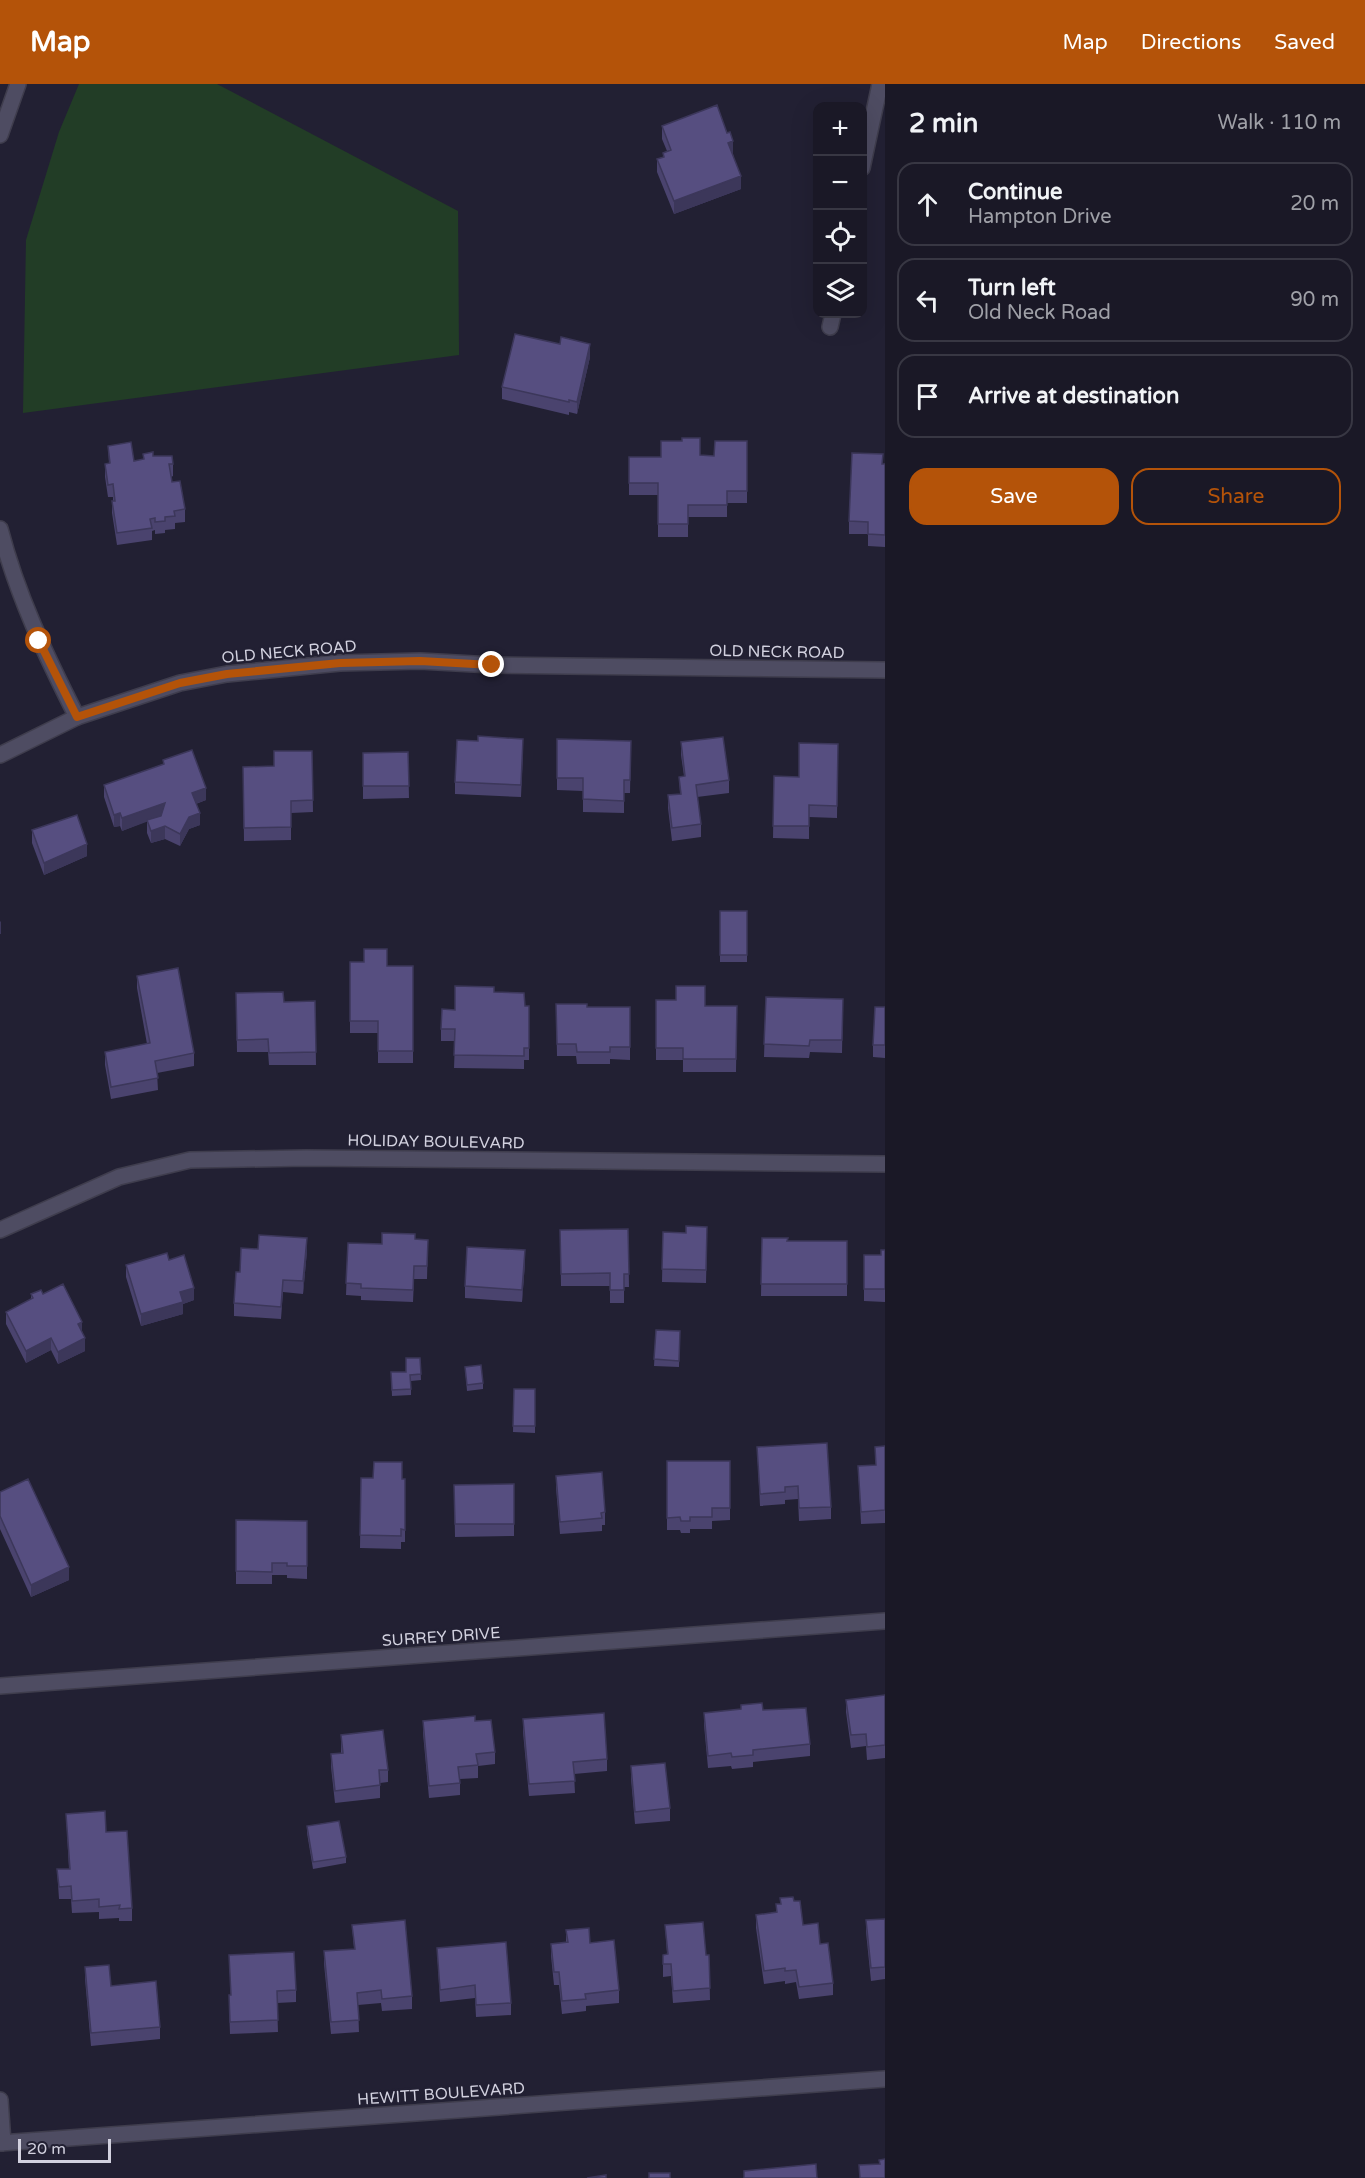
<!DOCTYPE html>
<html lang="en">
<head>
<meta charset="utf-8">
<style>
  :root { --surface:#1a1826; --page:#272532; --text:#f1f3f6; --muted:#9fa0a7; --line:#383743; --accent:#b45309 }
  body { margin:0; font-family:"Varela Round",sans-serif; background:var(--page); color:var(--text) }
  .controls { position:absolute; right:18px; top:18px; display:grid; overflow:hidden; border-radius:12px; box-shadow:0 6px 24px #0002 }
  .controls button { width:54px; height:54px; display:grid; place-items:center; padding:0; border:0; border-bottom:2px solid var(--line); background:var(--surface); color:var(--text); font:30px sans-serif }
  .scale { position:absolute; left:18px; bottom:15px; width:93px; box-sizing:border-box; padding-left:6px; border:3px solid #d2d1df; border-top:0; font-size:16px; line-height:21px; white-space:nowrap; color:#d2d1df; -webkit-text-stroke:4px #222033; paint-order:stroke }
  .stop { position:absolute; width:18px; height:18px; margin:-14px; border:4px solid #b45309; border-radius:50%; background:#fff }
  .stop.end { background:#b45309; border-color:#fff; box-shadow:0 2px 6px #0008 }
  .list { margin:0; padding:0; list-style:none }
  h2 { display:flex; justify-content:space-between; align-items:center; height:78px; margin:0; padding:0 24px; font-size:26px }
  h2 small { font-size:20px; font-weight:400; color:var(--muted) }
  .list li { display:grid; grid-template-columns:39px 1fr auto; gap:18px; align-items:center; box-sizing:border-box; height:84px; margin:0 12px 12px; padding:0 12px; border:2px solid var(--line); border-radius:18px }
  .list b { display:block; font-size:22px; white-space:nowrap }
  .list p { margin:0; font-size:20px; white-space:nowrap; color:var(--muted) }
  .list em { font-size:20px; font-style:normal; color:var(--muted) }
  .actions { display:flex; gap:12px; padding:18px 24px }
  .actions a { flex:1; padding:14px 0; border:2px solid var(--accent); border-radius:18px; text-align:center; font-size:21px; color:var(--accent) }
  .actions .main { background:var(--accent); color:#fff }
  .icon { flex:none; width:33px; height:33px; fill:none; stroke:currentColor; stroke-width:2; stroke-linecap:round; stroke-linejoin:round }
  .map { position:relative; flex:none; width:885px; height:2094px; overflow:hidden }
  header { display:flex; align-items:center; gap:36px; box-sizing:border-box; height:84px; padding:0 30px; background:var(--accent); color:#fff }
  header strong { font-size:28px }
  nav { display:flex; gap:33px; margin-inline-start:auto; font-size:21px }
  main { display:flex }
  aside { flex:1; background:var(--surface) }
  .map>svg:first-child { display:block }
  .green { fill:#223d26 }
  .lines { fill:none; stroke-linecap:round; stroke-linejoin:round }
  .minor-casing { stroke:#3f3d4d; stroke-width:18 }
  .tertiary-casing { stroke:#3f3d4d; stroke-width:18 }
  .minor { stroke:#4e4c62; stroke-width:15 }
  .tertiary { stroke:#4e4c62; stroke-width:15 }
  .wall { fill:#4a436e }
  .shaded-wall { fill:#3c375a }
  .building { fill:#564e80; stroke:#3c375a; stroke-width:1.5 }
  .route { stroke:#b45309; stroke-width:8 }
  .labels { text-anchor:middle; stroke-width:4.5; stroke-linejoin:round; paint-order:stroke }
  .street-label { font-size:16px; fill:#d2d1df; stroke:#222033 }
</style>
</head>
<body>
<header>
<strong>Map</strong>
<nav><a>Map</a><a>Directions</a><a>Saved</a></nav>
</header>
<main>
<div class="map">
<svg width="885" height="2094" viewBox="0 0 885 2094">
  <rect width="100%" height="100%" fill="#222033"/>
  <path class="green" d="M79,0h138l241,127 1,144 -436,58 3,-173 33,-108z"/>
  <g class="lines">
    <g class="minor-casing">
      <path id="minor" d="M0,51l18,-51
        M862,84l18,-84
        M830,243l3,-13
        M0,445c17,66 46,127 77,188
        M0,1146l119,-53 71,-17 116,-2 579,6
        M0,1602l885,-65
        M0,2016l3,43
        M0,2059l885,-64"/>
    </g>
    <g class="tertiary-casing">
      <path id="tertiary" d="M0,671l77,-38 103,-34 47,-9 113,-11 80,-2 72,4 393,5"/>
    </g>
    <use href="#minor" class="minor"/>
    <use href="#tertiary" class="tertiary"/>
  </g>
  <path class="wall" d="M662,42l71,28 8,35 -67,25 -17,-42v-13l6,-2v-4l4,-2 -5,-12z
    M590,273l-13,57 -8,-2v3l-67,-16v-12z
    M747,357v62h-20v14h-39v20h-30v-42h-29v-38h32l39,-2 14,1z
    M108,362l26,15 9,-1v-6l10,2 20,8v12l-2,1 1,5 13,27v13l-10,1v6l-10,1v3l-10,1v-4l-3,1v9l-35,5 -5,-32v-12h1v-4h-5l-3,-20v-13h4z
    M883,380h2v83l-17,-1v-12h-19v-13z
    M557,655l74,2 -1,52h-6v20l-41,-1v-21l-26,-1z
    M681,658l48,38v13l-32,4 4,27v13l-29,4 -4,-33v-13l12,-1 -1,-17 5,-1 -3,-21z
    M838,660l-1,74 -28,-1v22l-36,-1 1,-62 25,1z
    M312,667l1,61 -22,1v27l-47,1 -1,-74 31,-1z
    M523,667l-2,46 -66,-3v-12z
    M408,668l1,46 -46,1v-46z
    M163,676l43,40 -10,4 4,21 -11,4 -9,17 -15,-7 -14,4 -4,-10v-12l-25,10 -2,-5 -6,1 -10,-30v-12l59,-21z
    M32,746l55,26 -43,19 -12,-32z
    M720,827h27v51h-27z
    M350,878l37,4h26v97h-35v-30h-28z
    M137,892l57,77v13l-37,7 1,17 -47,9 -6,-34v-13l42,-8 -10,-56z
    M494,908l31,14h4v54h-5v9l-70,-1 1,-27h-14v-12l14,-19z
    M236,909l48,9 31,-1 1,64h-47l-1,-13h-31z
    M766,913l77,2 -1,54 -32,-1 -1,6 -45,-1z
    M656,916l49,6h32l-1,66h-53v-12h-27z
    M556,920l31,3h43v53l-20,-1v5h-33l-1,-8h-19z
    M885,923v51l-12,-1v-12z
    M628,1145l1,58h-5v16h-14v-17h-49l-1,-56z
    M663,1148l44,7 -1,44 -44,-1z
    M762,1154l26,3h59v55h-86z
    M415,1155l13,1 -1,39h-13l-1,23 -52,-2v-4l-15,-1 2,-52 34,1z
    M885,1166v52l-21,-1v-46h17z
    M307,1167l-4,43 -20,-2 -2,27 -47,-3v-13l6,-31z
    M169,1176l25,40 -11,4v10l-42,12 -15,-49v-12z
    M525,1179l-3,39 -57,-4v-12z
    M31,1210h12l39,37 3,20 -27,13 -7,-14 -25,13 -20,-39v-12l25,-13z
    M656,1246l24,1 -1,36 -25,-1z
    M420,1274l1,22 -10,1v14l-19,1 -1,-24h15z
    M465,1283l18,16v6l-16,2z
    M514,1305h21v44l-22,-1z
    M885,1362v77l-24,1 -3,-58 18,-1 -1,-18z
    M757,1363l74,60v12l-32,2 -1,-22 -13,1v4l-25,2z
    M667,1377h63v59l-18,1v8h-22v4h-9l-1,-3h-13z
    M556,1392l49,36v13h-3v6l-42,3 -4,-46z
    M361,1394l44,1v63h-4v7l-41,-1z
    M514,1400v52l-59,1 -1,-52z
    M0,1408l69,88 -38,17 -31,-68z
    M236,1436l71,1v58l-20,-1v-3h-15v9h-36z
    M885,1611v63l-18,2 -1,-14 -15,2 -5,-36v-12z
    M763,1626l47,34v12l-57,6v5l-21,2 -1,-3 -23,2 -4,-43v-12z
    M523,1635l84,40v12l-33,3 1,19 -46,3 -6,-64z
    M423,1637h52l20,31v12l-17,2v12l-18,1v16l-31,3 -6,-65z
    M341,1651l47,35v12l-8,1v15l-45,5 -4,-36v-13l10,-1z
    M631,1682l39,42v13l-35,3 -4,-45z
    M66,1730l40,18 26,76v13h-13v-3l-20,1v-7l-27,1 -1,-14h-12l-2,-30h12z
    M307,1742l39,31v6l-33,6 -6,-36z
    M780,1814l14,3 9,24 17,19 13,39v12l-34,4 -3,-17 -11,2v-3l-21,3 -8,-56v-13l20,-2v-9h4z
    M885,1835v60l-14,2 -5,-49v-12z
    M352,1841l60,71v13l-30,2 -1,-8 -23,2 1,27 -28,2 -7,-70v-13l30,-2z
    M665,1841l41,30h3l1,45 -37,3 -2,-27 -8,1v-22l4,-1z
    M566,1846l24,13 29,47v13l-33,3v5l-24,3 -3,-29h-5l-3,-29v-12l15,-1z
    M437,1864l74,55v12l-35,2 -1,-19 -35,4z
    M229,1871l67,35v12l-19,1 1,29 -48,2 -1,-27v-12h2z
    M85,1883l26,19 49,41v12l-69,7 -6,-67z"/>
  <path class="shaded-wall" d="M733,57v13l-5,1v-12z
    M741,92v13l-67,25v-13z
    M590,260v13l-13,57v-12z
    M206,704v12l-14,5v-12z
    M165,719v12l-43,16v-13z
    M120,729v13l-6,1v-12z
    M200,729v12l-11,4 -9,17v-12l9,-17z
    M165,742v13l-14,4v-12z
    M87,760v12l-43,19v-12z
    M1,837v13h-1v-12z
    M307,1154v13l-4,43v-13z
    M525,1166v13l-3,39v-12z
    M194,1204v12l-11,4v10l-42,12v-12l39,-22z
    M82,1238v12l-4,-10z
    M51,1254v12l-25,13v-12z
    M85,1254v13l-27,13v-12z
    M69,1483v13l-38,17v-12z"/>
  <path class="building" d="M717,21l10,28 3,-1 3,9 -5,2 13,33 -67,25 -17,-42 7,-2 -1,-4 8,-3 -9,-24z
    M515,250l45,10 1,-7 29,7 -13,58 -8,-2v2l-67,-15z
    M682,354h18v17l14,1 1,-15h32v50h-20v14h-39v19h-30v-41h-29v-26h32v-16h21z
    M131,358l3,19 10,-2 -1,-5 10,-2v4h19l1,8h-4l3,18 8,-1 5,28 -11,2 1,5 -10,1v4l-10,1v-4l-5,1 2,9 -35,5 -5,-32h3l-2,-17 -5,1 -3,-21 5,-1 -2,-17z
    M852,369l31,1 -1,10h3v71l-17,-1v-12l-19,-1z
    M478,652l45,3 -2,46 -66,-3 2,-42 21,1z
    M723,653l6,43 -33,5 5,39 -29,4 -4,-33 13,-1 -2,-17 6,-1 -4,-34z
    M557,655l74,2 -1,39h-6v21l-41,-2v-21h-26z
    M799,659l39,1 -1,62 -28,-1v21h-36l1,-50 25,1z
    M192,666l14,38 -14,5 8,20 -11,4 -9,17 -15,-8 -14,5 -4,-11 14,-4 4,-13 -43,15 -2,-5 -6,2 -10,-30 60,-21 -1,-4z
    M274,667h38l1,49 -22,1v26l-47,1 -1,-61 31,-1z
    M408,668l1,34h-46v-33z
    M77,731l10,29 -43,19 -12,-33z
    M720,827h27v44h-27z
    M364,865h23v17h26v85h-35v-30h-28v-59h14z
    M178,884l16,85 -39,8 3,17 -47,9 -6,-35 45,-9 -13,-67z
    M455,902l39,1v5l30,1 1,13h4v42h-5v8l-70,-1 1,-26h-14l1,-20 13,1z
    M676,902h29v20h32l-1,53h-53v-11h-27v-48h20z
    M283,908l1,10 31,-1 1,51 -47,1 -1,-14 -31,1 -1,-47z
    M766,913l77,2 -1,41h-32l-1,6 -45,-2z
    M556,920h31v3h43v40h-20v5h-33l-1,-8h-19z
    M875,923h10v38h-12z
    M686,1142l21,1 -1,43 -44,-1 1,-37 23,1z
    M628,1145l1,45h-5v16h-14v-17l-49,1 -1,-44z
    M382,1149l33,1v5l13,1 -1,26h-13l-1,24 -52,-2v-4l-15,-1 2,-40 34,1z
    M259,1151l48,3 -4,43 -20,-1 -2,27 -47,-4 2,-31h4l1,-24 17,1z
    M762,1154h26l-1,3h60v43h-86z
    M467,1163l58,3 -3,40 -57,-4z
    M881,1166h4v39h-21v-34h17z
    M167,1169l2,7 15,-5 10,33 -14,4 3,10 -42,12 -15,-49z
    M63,1200l19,38 -4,2 7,14 -27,14 -7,-14 -25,13 -20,-39 27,-14 -2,-4 10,-4 2,4z
    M656,1246l24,1 -1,30 -25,-2z
    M406,1274h14l1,16 -11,1 1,14 -19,1 -1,-18h15z
    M481,1281l2,18 -16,2 -2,-18z
    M514,1305h21v37h-22z
    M827,1359l4,64 -32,1 -1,-22 -13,1v5l-25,2 -3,-47z
    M885,1362v64l-24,2 -3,-46 18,-1 -1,-18z
    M667,1377h63v47h-18v9h-22v4h-9l-1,-4 -13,1z
    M374,1378h28v17h3v51l-4,-1v7l-41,-1 1,-57h12z
    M602,1388l3,40 -4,1 1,5 -42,4 -4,-46z
    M28,1395l41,88 -38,18 -31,-69v-24z
    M514,1400v40h-59l-1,-39z
    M236,1436l71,1v45h-20v-3h-15v9l-36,-1z
    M885,1611v50l-18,2 -1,-13 -15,1 -5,-35z
    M762,1619l1,7 43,-2 4,36 -57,6v5l-21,2 -1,-4 -23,3 -4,-43 37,-4v-4z
    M604,1629l3,46 -34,3 2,19 -46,3 -6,-65z
    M475,1632v5l16,-1 4,32 -19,2 2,11 -20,2 2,16 -31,3 -6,-65z
    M383,1646l5,40h-9l1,15 -45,6 -4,-37 12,-1 -2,-18z
    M665,1679l5,45 -35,4 -4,-46z
    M105,1727l1,21 21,-1 5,77 -13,1 1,-4 -21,2v-8l-27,2 -1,-15 -12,1 -2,-18h13l-4,-55z
    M339,1737l7,36 -33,5 -6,-36z
    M793,1813l1,4h6l3,24 15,-2 2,21 8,-1 5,40 -34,4 -3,-17 -11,1v-3l-21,3 -8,-56 21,-3 -1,-8h5l-1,-6z
    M885,1835v48l-14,1 -5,-48z
    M405,1836l7,76 -30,3 -1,-9 -24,3 2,27 -28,2 -7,-71 31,-2 -3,-24z
    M703,1838l3,33h3l1,33 -37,3 -2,-27h-8v-9l5,-1 -3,-29z
    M589,1844l1,15 24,-3 5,50 -34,4 1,5 -24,2 -3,-29h-5l-3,-28 17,-2 -2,-12z
    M506,1858l5,61 -35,2 -1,-20 -35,5 -3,-42z
    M294,1868l2,38 -19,1 1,29 -48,2 -1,-27h2l-2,-40z
    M109,1881l2,21 45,-5 4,46 -69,6 -6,-66z
    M885,2075v19h-25l-1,-13 21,-1 -1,-4z
    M816,2080l1,14h-73v-7z
    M649,2089h21v5h-21z
    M606,2091v3h-19z"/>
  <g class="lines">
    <path class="route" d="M39,557l38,76 103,-34 47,-9 113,-11 80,-2 72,4"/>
  </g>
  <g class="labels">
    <g class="street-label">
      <text transform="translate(289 567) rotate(-5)" y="6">OLD NECK ROAD</text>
      <text transform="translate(777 567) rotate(1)" y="6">OLD NECK ROAD</text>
      <text transform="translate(436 1057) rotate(1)" y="6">HOLIDAY BOULEVARD</text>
      <text transform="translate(441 1552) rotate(-4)" y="6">SURREY DRIVE</text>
      <text transform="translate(441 2009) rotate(-4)" y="6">HEWITT BOULEVARD</text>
    </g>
  </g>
</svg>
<div class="controls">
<button>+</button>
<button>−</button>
<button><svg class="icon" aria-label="locate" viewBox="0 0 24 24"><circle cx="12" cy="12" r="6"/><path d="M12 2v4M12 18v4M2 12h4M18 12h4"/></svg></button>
<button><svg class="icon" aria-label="layers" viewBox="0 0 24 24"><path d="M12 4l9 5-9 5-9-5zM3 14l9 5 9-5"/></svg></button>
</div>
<div class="scale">20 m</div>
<div class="stop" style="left:39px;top:557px"></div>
<div class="stop end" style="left:492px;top:581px"></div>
</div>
<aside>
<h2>2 min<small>Walk · 110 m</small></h2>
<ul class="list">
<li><svg class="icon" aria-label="ahead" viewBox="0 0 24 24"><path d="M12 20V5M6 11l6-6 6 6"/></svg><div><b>Continue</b><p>Hampton Drive</p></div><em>20 m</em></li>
<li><svg class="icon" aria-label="left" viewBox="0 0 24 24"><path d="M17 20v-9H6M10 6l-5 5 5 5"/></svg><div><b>Turn left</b><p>Old Neck Road</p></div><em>90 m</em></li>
<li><svg class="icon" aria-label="arrive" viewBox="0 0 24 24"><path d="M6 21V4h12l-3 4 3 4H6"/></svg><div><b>Arrive at destination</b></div></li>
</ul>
<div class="actions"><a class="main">Save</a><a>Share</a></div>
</aside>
</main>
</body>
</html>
